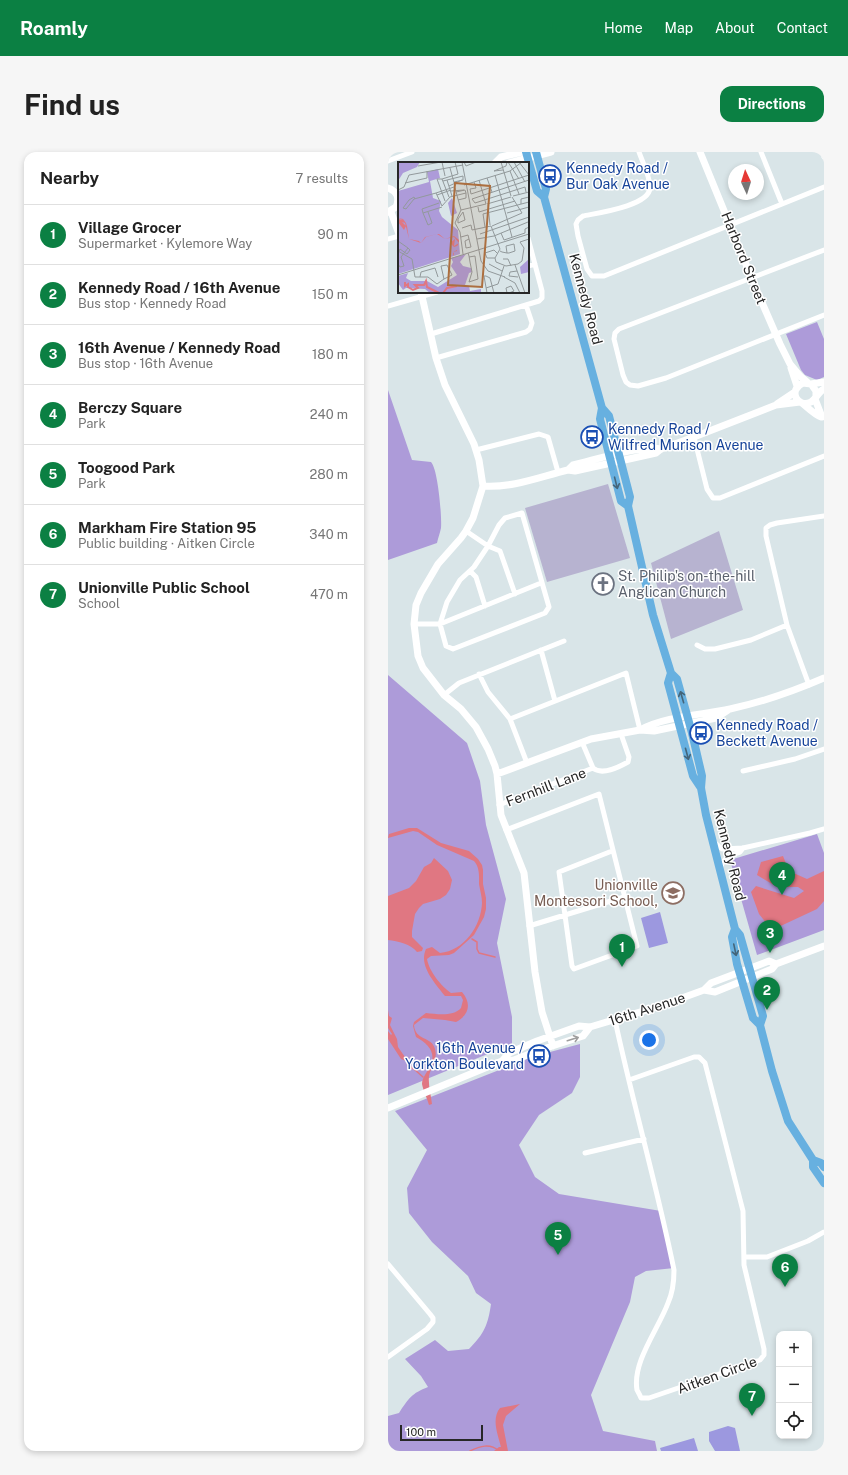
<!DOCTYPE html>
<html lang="en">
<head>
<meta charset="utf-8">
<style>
  :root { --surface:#fff; --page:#f6f6f6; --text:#222; --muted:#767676; --line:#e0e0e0; --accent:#0b8043 }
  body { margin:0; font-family:"Public Sans",sans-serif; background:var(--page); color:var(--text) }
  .controls { position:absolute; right:12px; bottom:12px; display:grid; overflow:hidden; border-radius:8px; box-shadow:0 2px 6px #0003 }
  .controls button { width:36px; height:36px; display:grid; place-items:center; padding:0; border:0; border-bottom:1px solid var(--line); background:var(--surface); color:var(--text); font:20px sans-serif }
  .compass { position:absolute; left:340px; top:12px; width:36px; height:36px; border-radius:50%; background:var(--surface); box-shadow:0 2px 6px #0003; rotate:356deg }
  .scale { position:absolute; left:12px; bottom:10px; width:83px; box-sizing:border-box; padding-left:4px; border:2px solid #272727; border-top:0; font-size:11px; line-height:14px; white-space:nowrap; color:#272727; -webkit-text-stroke:3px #fff; paint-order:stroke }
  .you { position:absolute; left:261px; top:888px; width:14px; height:14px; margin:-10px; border:3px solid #fff; border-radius:50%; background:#1a73e8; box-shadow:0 0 0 6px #1a73e833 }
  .badge { display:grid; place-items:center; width:26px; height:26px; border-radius:50%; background:var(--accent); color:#fff; font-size:13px; font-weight:700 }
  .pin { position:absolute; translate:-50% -33px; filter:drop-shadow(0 1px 2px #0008) }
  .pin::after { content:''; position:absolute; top:21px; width:14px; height:12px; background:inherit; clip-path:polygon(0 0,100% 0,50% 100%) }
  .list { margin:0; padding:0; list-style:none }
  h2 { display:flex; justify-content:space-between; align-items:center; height:52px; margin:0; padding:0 16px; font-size:17px }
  h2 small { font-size:13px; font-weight:400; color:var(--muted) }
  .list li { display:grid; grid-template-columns:26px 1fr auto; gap:12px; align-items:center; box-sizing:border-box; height:60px; padding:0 16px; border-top:1px solid var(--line) }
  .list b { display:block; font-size:15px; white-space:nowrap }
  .list p { margin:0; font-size:13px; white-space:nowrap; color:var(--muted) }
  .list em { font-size:13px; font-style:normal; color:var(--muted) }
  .icon { flex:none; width:22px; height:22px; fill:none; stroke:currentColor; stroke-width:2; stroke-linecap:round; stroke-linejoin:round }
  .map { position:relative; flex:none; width:436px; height:1299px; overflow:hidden; border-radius:12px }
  header { display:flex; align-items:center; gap:24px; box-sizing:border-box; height:56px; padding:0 20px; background:var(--accent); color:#fff }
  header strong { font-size:19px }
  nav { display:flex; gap:22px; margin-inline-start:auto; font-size:14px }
  .intro { display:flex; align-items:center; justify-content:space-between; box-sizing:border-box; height:96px; padding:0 24px }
  h1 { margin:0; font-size:28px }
  .button { padding:10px 18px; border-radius:12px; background:var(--accent); color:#fff; font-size:14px; font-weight:700 }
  main { display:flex; gap:24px; padding:0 24px }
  aside { flex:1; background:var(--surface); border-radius:12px; box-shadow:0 2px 6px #0003 }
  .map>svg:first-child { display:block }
  .green { fill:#ad9bd9 }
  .cemetery { fill:#b7b3d0 }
  .pitch { fill:#9c98df }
  .water { fill:#e07782 }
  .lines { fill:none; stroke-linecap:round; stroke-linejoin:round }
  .stream { stroke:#e07782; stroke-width:1.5 }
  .street { stroke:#fff; stroke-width:5 }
  .secondary { stroke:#fff; stroke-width:7 }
  .primary { stroke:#67b0e0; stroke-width:8 }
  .oneway { stroke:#44657a }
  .oneway2 { stroke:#9e9e9e }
  .labels { text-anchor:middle; stroke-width:3; stroke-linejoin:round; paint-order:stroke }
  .transit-label { font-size:14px; fill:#164399; stroke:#fff; text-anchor:start }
  .street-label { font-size:14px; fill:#272727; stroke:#fff }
  .worship-label { font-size:14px; fill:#5b616d; stroke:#fff; text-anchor:start }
  .education-label { font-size:14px; fill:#785e54; stroke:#fff; text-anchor:end }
  .inset-river { fill:none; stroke:#e07782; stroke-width:2 }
  .inset-road { fill:none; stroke:#92999b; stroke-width:1 }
  .view { fill:#ac6f40; fill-opacity:0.15; stroke:#ac6f40; stroke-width:2 }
  .inset-edge { fill:none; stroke:#272727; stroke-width:2 }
</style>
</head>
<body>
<header>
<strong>Roamly</strong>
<nav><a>Home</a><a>Map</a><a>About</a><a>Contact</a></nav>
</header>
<div class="intro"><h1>Find us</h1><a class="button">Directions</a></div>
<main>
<aside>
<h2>Nearby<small>7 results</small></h2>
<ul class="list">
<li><span class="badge">1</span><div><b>Village Grocer</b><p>Supermarket · Kylemore Way</p></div><em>90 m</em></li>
<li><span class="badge">2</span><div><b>Kennedy Road / 16th Avenue</b><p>Bus stop · Kennedy Road</p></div><em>150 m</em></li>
<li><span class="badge">3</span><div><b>16th Avenue / Kennedy Road</b><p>Bus stop · 16th Avenue</p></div><em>180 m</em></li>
<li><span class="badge">4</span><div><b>Berczy Square</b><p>Park</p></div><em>240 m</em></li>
<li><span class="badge">5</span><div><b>Toogood Park</b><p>Park</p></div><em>280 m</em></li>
<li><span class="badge">6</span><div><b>Markham Fire Station 95</b><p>Public building · Aitken Circle</p></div><em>340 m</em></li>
<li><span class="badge">7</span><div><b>Unionville Public School</b><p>School</p></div><em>470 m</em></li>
</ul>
</aside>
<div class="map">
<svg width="436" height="1299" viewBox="0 0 436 1299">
  <rect width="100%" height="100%" fill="#d9e5e8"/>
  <path class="green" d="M429,170l7,17v38l-7,3 -12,-5 -4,-5 -15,-36z
    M0,238l24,70 19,2c7,7 11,55 10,66 -1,5 -3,10 -4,15l-49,17z
    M0,523l79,68 13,38 6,44 20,74 -9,44 15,74v27l-124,51z
    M429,682l7,19v77l-67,25 -27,-95z
    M192,892v33l-8,16 -33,22 -20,30 16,32 24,17 102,17 13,57 -28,3 -11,6 -5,25 -39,93 12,36 52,10 2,10h-269v-35l11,-3c9,-14 13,-20 29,-26l-7,-11 -16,-17 30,-19 13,11 21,-2c15,-15 19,-24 22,-45l-15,-11 -8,-17 -36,-34 -23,-29 -2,-25 20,-38 -32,-39 140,-55z"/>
  <path class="cemetery" d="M220,332l22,74 -83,24 -22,-74z
    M331,379l24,79 -72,29 -20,-76z"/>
  <path class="pitch" d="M272,760l8,31 -19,5 -8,-30z
    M340,1274l7,2 5,23h-25l-6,-10v-9z
    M306,1286l4,13h-37l-1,-3z"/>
  <path class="water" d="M21,676h8l24,15 28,8 9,8 4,6 1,5v14l3,14v11l-2,8 -10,18 -20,18 -5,2 -18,1 -4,3c2,12 14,27 24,34l11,-1c10,12 7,23 -6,30l-11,-2 -22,-2 -9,7c1,16 18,11 21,24 3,11 -4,18 -6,27 -1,9 2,19 3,28l-3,1c-2,-7 -6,-15 -7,-21 0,-6 5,-12 8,-17 7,-15 -2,-23 -14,-30l-3,-11 1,-4 12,-9c11,1 27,4 35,-5l2,-8 -2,-4h-16c-9,-12 -27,-30 -19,-47l6,-2 8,6c24,-2 41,-27 42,-50 0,-6 -2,-13 -3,-19 0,-8 1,-16 -5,-23l-37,-16 -19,-13 -5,-1 -25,7 1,-4z
    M395,704l6,15 18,8 17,-8v30l-7,8 -45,21 -13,-16 -8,-22 5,-6 38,12 10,-7 -6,-4h-21l-20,-12 4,-13z
    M46,706l14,13 4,9 -2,9 -4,6 -6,4 -17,5 -4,4 -4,6 -3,17v6l11,11 -1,3 -5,1c-6,-8 -19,-11 -29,-12v-44l21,-8 7,-7 8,-14 7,-4z
    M0,858l1,6 3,2 -2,7 7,14 1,8 16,23 -6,-3 -2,-6 -5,-2 -13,-20v-8l3,4 1,-1 -4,-6z
    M132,1252l-14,12 -3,9 5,26h-14l5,-4h2c-3,-12 -10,-28 -1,-39z"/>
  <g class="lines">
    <path class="stream" d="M84,787l5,3v7l2,4 16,4
      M26,917l9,8
      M82,1299c10,-5 20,-8 29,0"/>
    <path class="street" d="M251,0c3,9 12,27 11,36 -1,18 -53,25 -67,28l-5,4 -2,4 2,12 9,33 5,7h12l220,-89
      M373,0l21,52
      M434,0l2,5
      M0,9l24,-9
      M0,87l11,-3
      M436,98l-205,79 -4,4 -1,6 9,36 3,7 4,3 8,1 28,-8 158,-63
      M140,114l7,-2
      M0,154l49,-14
      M43,182l108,-33 3,-3v-7l-14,-53
      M48,206l90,-26 4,-3 2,-6 -6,-18
      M306,285l13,52 6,9h7l104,-42
      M88,298l63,-16 9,3 10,35
      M134,361l27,94 -4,6 -92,36 -7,-3 -6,-22 7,-22 13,-22 14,-13 14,-21 11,-21 6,-7z
      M78,379l22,15 12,5 15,43
      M82,419l6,6 9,29
      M26,472h26l101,-41
      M309,493l8,4h10l36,-9 36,-15
      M153,498l14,51
      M91,522l9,18 22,27 17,44
      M421,533l-22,-60 -21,-89v-8l4,-3 7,-2 47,-7
      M56,543l15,-12 105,-42
      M122,567l116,-46 14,57
      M194,590l11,26c9,8 26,-1 35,-6l1,-5 -8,-23
      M355,619l52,-12 29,-10
      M111,653l94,-37
      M118,678l93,-36 38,152 -63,23 -2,-3 -13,-94 53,-21
      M325,689l9,8 21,-1 67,-15 14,-4
      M332,717c3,-11 10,-14 20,-17l3,-4
      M141,774l95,-29
      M227,868c18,84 42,166 59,250 0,11 -1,22 -6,33 -9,25 -36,59 -31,87 1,2 3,5 4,8h8l111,-38 4,-5v-6l-20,-84 -1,-54 -38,-148 -6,-6h-5l-65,23
      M197,1001l59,-14
      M356,1105h23l41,-16 16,-9
      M0,1112l42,50 3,4v4l-6,7 -39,28"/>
    <path class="secondary" d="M312,0l54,132 26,60 10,20 10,12 7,6
      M107,11l6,-6 21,-5
      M121,11l42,-11
      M0,36c9,3 12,10 8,19l-8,5
      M3,60l8,22
      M33,140l15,66 9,27 29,59 5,16 4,26 -10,32 -7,13 -5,7 -23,26 -17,29 -5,12 -2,19 4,32 5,12 21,27 17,14 15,18 12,22 7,17 2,8 4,41 23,58 11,99 7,40 11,34
      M403,216l6,18
      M423,232l13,-2
      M428,245v-6l-5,-7 -8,-1c-16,7 -5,26 8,19 5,-3 7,-10 13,-13
      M427,247l7,18
      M414,251c6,5 13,12 19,14
      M389,252l18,-12
      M180,318l5,-5c22,-5 67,-20 88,-16
      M95,334c30,2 56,-9 85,-16l7,1 81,-18 5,-4 33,-12 82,-32 24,-3
      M252,578c25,-14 63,-15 90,-21 33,-7 64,-18 94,-31
      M109,622l94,-35 49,-9 14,1 62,-13 12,-8
      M316,838l11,2 57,-23 4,-5 48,-18
      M114,909l7,-8 28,-12 42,-15 11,1 70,-21 44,-16 7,-7 58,-22 7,3
      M0,956l114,-47 12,-1 26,-10 43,-14 7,-9"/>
    <path class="primary" d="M138,0l11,39 7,6
      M148,0l10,37 -2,8 58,211 7,8 21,81 -2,9 25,109 18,58 6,6 15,54 10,43 -1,12 5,27 29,114 5,6 23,81 -3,9
      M214,256l-2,11 21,82 7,5
      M283,521l-3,10 25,93 8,12
      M347,777l-3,8 5,27 16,54 7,7 12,46 16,50 25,39v7l11,16
      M425,1008l8,3 3,4"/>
  </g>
  <defs><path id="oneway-shaft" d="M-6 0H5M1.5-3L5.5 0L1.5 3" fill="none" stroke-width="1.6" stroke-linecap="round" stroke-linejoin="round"/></defs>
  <g class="oneway">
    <use href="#oneway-shaft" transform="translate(228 331) rotate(76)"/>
    <use href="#oneway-shaft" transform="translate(294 545) rotate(-106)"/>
    <use href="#oneway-shaft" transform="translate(299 602) rotate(75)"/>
    <use href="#oneway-shaft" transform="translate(347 798) rotate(78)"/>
  </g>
  <use class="oneway2" href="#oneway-shaft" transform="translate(185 887) rotate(-17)"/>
  <defs>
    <g id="bus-ring" transform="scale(1.15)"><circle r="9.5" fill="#fff" stroke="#1a4fb4" stroke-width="1.5"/><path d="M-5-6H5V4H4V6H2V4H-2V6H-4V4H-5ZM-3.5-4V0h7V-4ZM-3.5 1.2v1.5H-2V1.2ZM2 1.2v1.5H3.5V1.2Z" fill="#1a4fb4"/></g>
    <g id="church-ring" transform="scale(1.15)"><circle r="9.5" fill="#fff" stroke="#6b7280" stroke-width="1.5"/><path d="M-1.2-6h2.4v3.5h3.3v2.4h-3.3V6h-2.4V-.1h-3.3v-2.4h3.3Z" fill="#6b7280"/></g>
    <g id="school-ring" transform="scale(1.15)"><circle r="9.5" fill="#fff" stroke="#8d6e63" stroke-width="1.5"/><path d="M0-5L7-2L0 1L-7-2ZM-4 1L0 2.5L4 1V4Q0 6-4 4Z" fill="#8d6e63"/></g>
  </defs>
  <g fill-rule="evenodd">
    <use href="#bus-ring" x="162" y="24"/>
    <use href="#bus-ring" x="204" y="285"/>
    <use href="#church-ring" x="215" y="432"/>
    <use href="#bus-ring" x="313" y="581"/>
    <use href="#school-ring" x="285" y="741"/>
    <use href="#bus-ring" x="151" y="904"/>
  </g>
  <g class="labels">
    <g class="transit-label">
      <text x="178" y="21">Kennedy Road /<tspan x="178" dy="16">Bur Oak Avenue</tspan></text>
      <text x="220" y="282">Kennedy Road /<tspan x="220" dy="16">Wilfred Murison Avenue</tspan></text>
      <text x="328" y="578">Kennedy Road /<tspan x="328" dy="16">Beckett Avenue</tspan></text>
      <text x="136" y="901" text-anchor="end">16th Avenue /<tspan x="136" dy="16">Yorkton Boulevard</tspan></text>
    </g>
    <g class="street-label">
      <text transform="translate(356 106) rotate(68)" y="5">Harbord Street</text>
      <text transform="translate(198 147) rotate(75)" y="5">Kennedy Road</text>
      <text transform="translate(158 635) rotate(-21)" y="5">Fernhill Lane</text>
      <text transform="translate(342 703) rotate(76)" y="5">Kennedy Road</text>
      <text transform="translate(259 857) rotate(-18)" y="5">16th Avenue</text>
      <text transform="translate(329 1223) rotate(-20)" y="5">Aitken Circle</text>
    </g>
    <g class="worship-label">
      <text x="230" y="429">St. Philip's on-the-hill<tspan x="230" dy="16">Anglican Church</tspan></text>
    </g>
    <g class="education-label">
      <text x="270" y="738">Unionville<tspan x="270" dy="16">Montessori School,</tspan></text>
    </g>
  </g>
  <g transform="translate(10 10)">
    <rect width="131" height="131" fill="#d9e5e8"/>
    <path d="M0,0h22l-3,5 -14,6 -5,8zM40,7l2,9 -10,3 3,17 8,3 -2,10 3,6 16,13 2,24 -62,20v-83l31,-9 -2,-10zM54,36l5,15 -6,3 -3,-13zM68,92l-6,8 3,4 8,2 1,4 -3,1 -4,12 4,1 1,5 11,-2v4h-51l-5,-4 -19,-1 -3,2 -5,-7v-7l10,-3 -2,5 5,3h16l11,6 19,-12 -6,-9 2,-4 -2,-4zM131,97v13l-8,2 -1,-7z" fill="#ad9bd9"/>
    <path d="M0,56l5,1 3,4 1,3 2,13 10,2 2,2 4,-6 12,-3h2l6,5 9,-3 5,4v2l-1,3 -1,1 -3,1 3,3v1l-4,1 1,2 -1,2v-4l4,-2 -7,-7 5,-4 -1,7 5,-3 -5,-6 -9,2 -8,-5 -11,3 -5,6 -12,-4 -4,-16 -3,-1 4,4 -2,4 -6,-8v-3l5,1z" fill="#e07782"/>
    <path class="inset-river" d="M7,120v4l3,-2v3l5,3 5,-2 -3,-3h9l2,-4 1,6 12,6M45,131l4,-5 10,-2"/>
    <path class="inset-road" d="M44,0l3,14M57,0l3,12M64,0l19,99 7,10 17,6M66,0l2,4 10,-4M103,0l10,34M110,0l11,17M116,0l11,20M121,0l10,13M20,4l23,-4M52,6l5,18M105,8l-9,1 12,-5 1,-4M112,9l9,23M97,13l17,62M89,16l5,14M44,17l16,-5M49,18l5,16M81,18l7,24M45,19l20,-5v4l-9,2M76,20l2,6 -6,1 1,5 58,-19M7,21l22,-5v-7M66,23l46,-14 12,-9M51,24l13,-6M56,25l-18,6 6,13 8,-9 16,-4M57,26l6,22 -6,13 5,9 3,22M0,28l6,-3 5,-12 54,-10M53,29l13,-1M58,30l9,-2 1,3M128,30l-1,-5 -50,16 -3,-4 57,-19M39,33l14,-5M115,34l16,-4M114,35l10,16M17,37l-1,-2 -5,3 -6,8 3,1 8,-10 22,-6M60,38l8,-2v-5M47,39l-8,-22h5l7,18M41,41l-17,6 1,4 19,-6M89,42l24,-7M123,42v-5l8,-2M90,43l2,20M80,45l1,5 36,-11M63,48l25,-6M65,50l2,8 -7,3v-4zM25,51l5,12 4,-2 -4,-11M109,51l22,-6M93,64l9,23 -5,9M94,64l30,-13M87,65l-2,-13 46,-12M64,66l9,-3 1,5M74,68l19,-4M103,71l3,7 21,-7v-4l4,-2M82,72l49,-17M63,75l7,-2 3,12 -5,1 -1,-7 4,-2M79,77l17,-3 34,-14M0,79l10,7 -7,9 3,9 -4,1 -2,-3M126,86l-4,-6 9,-3M0,89l14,8 3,18h13l9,7 7,-5M1,89l1,-2 7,5 3,-4 -2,-2M102,89l2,1 5,1h2l6,-2 -1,-7 -8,2 1,7M70,91l1,3 1,6 2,10 -3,10 9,-3 -3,-23 -6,1M97,96l1,4 10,4 12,-2 4,-3 2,-13M97,96h-8l-2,-5 9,-3 4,4M105,97h5l3,7M91,102l13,7M117,103l10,28M43,104l6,-1 5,10 -8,4M43,104l3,13M119,109l-7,1 -1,4 9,1M0,113l131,-41M22,115l1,-5 14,-4 3,9M106,115l11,6 5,10M88,126l12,-4 6,-18M89,131l-3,-17h2l4,2 4,15M109,131l-1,-5 5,-2 3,5 -5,2"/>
    <path class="view" d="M57,21l35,3 -8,101 -34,-2z"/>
    <rect width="131" height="131" class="inset-edge"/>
  </g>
</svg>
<div class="controls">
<button>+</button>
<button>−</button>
<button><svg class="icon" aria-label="locate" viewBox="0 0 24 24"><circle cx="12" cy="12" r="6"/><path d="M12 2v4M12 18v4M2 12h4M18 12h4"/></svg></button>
</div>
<svg class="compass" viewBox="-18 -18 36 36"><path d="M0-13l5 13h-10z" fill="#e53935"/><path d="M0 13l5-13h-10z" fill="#767676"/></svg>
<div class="scale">100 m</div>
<div class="you"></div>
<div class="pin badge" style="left:234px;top:815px">1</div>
<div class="pin badge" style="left:379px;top:858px">2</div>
<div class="pin badge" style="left:382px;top:801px">3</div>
<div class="pin badge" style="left:394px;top:743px">4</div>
<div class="pin badge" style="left:170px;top:1103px">5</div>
<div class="pin badge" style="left:397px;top:1135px">6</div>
<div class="pin badge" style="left:364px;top:1264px">7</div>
</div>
</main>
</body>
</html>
